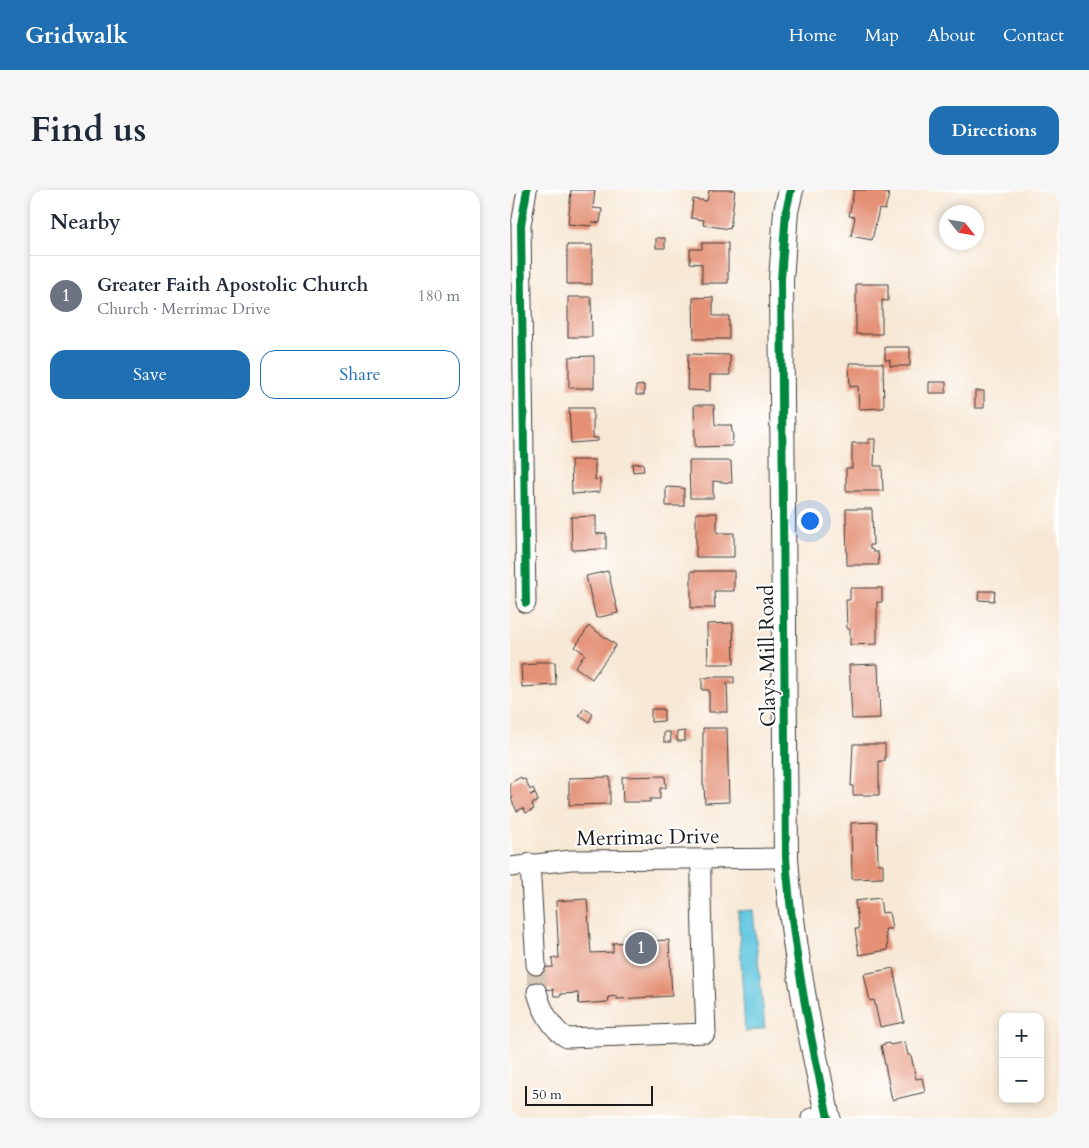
<!DOCTYPE html>
<html lang="en">
<head>
<meta charset="utf-8">
<style>
  :root { --surface:#fff; --page:#f6f6f7; --text:#1f2937; --muted:#747a83; --line:#e0e1e3; --accent:#1f6fb2 }
  body { margin:0; font-family:Cardo,serif; background:var(--page); color:var(--text) }
  .controls { position:absolute; right:15px; bottom:15px; display:grid; overflow:hidden; border-radius:10px; box-shadow:0 2px 8px #0003 }
  .controls button { width:45px; height:45px; display:grid; place-items:center; padding:0; border:0; border-bottom:1px solid var(--line); background:var(--surface); color:var(--text); font:25px sans-serif }
  .compass { position:absolute; left:429px; top:15px; width:45px; height:45px; border-radius:50%; background:var(--surface); box-shadow:0 2px 8px #0003; rotate:121deg }
  .scale { position:absolute; left:15px; bottom:12px; width:128px; box-sizing:border-box; padding-left:5px; border:2px solid #1c1c1c; border-top:0; font-size:14px; line-height:18px; white-space:nowrap; color:#1c1c1c; -webkit-text-stroke:4px #fff; paint-order:stroke }
  .you { position:absolute; left:299px; top:330px; width:18px; height:18px; margin:-12px; border:4px solid #fff; border-radius:50%; background:#1a73e8; box-shadow:0 0 0 8px #1a73e833 }
  .badge { display:grid; place-items:center; width:32px; height:32px; border-radius:50%; background:var(--accent); color:#fff; font-size:16px; font-weight:700 }
  .pin { position:absolute; translate:-50% -50%; border:2px solid #fff; box-shadow:0 1px 5px #0006 }
  .list { margin:0; padding:0; list-style:none }
  h2 { display:flex; justify-content:space-between; align-items:center; height:65px; margin:0; padding:0 20px; font-size:21px }
  h2 small { font-size:16px; font-weight:400; color:var(--muted) }
  .list li { display:grid; grid-template-columns:32px 1fr auto; gap:15px; align-items:center; box-sizing:border-box; height:80px; padding:0 20px; border-top:1px solid var(--line) }
  .list b { display:block; font-size:19px; white-space:nowrap }
  .list p { margin:0; font-size:16px; white-space:nowrap; color:var(--muted) }
  .list em { font-size:16px; font-style:normal; color:var(--muted) }
  .actions { display:flex; gap:10px; padding:15px 20px }
  .actions a { flex:1; padding:11px 0; border:1px solid var(--accent); border-radius:15px; text-align:center; font-size:18px; color:var(--accent) }
  .actions .main { background:var(--accent); color:#fff }
  .map { position:relative; flex:none; width:549px; height:928px; overflow:hidden; border-radius:15px }
  header { display:flex; align-items:center; gap:30px; box-sizing:border-box; height:70px; padding:0 25px; background:var(--accent); color:#fff }
  header strong { font-size:24px }
  nav { display:flex; gap:28px; margin-inline-start:auto; font-size:18px }
  .intro { display:flex; align-items:center; justify-content:space-between; box-sizing:border-box; height:120px; padding:0 30px }
  h1 { margin:0; font-size:35px }
  .button { padding:12px 22px; border-radius:15px; background:var(--accent); color:#fff; font-size:18px; font-weight:700 }
  main { display:flex; gap:30px; padding:0 30px }
  aside { flex:1; background:var(--surface); border-radius:15px; box-shadow:0 2px 8px #0003 }
  .map>svg:first-child { display:block }
  .water { fill:#61c6df; stroke:#3e717e }
  .building { fill:#e49176 }
  .lines { fill:none; stroke-linecap:round; stroke-linejoin:round }
  .minor-tunnel { stroke:#d6c9b9; stroke-width:19; stroke-dasharray:19 9; stroke-linecap:butt }
  .minor-casing { stroke:#3d3b38; stroke-width:21 }
  .major-casing { stroke:#3d3b38; stroke-width:26 }
  .minor { stroke:#fff; stroke-width:19 }
  .major { stroke:#fff; stroke-width:24 }
  .cycleway-casing { stroke:#fff; stroke-width:11 }
  .cycleway { stroke:#00873e; stroke-width:8 }
  .labels { text-anchor:middle; stroke-width:4; stroke-linejoin:round; paint-order:stroke }
  .street-label { font-size:21px; fill:#1c1c1c; stroke:#fff }
</style>
</head>
<body>
<header>
<strong>Gridwalk</strong>
<nav><a>Home</a><a>Map</a><a>About</a><a>Contact</a></nav>
</header>
<div class="intro"><h1>Find us</h1><a class="button">Directions</a></div>
<main>
<aside>
<h2>Nearby<small></small></h2>
<ul class="list">
<li><span class="badge" style="background:#6b7280">1</span><div><b>Greater Faith Apostolic Church</b><p>Church · Merrimac Drive</p></div><em>180 m</em></li>
</ul>
<div class="actions"><a class="main">Save</a><a>Share</a></div>
</aside>
<div class="map">
<svg width="549" height="928" viewBox="0 0 549 928">
  <rect width="100%" height="100%" fill="#fff"/>
  <filter id="ink" filterUnits="userSpaceOnUse"><feTurbulence type="fractalNoise" baseFrequency=".02" numOctaves="2"/><feDisplacementMap in="SourceGraphic" scale="10" xChannelSelector="R" yChannelSelector="G"/><feConvolveMatrix kernelMatrix="1 2 1 2 8 2 1 2 1" color-interpolation-filters="sRGB"/></filter>
  <filter id="wash" filterUnits="userSpaceOnUse"><feTurbulence type="fractalNoise" baseFrequency=".0096" numOctaves="4" result="noise"/><feDisplacementMap in="SourceGraphic" scale="20" xChannelSelector="R" yChannelSelector="G"/><feGaussianBlur stdDeviation="1.12" result="paint"/><feColorMatrix in="noise" values="0 0 0 0 0 0 0 0 0 0 0 0 0 0 0 0 0 1.4 0 .05"/><feComposite in="paint" operator="in"/></filter>
  <g filter="url(#wash)">
    <rect width="100%" height="100%" fill="#f7e8d5"/>
    <path class="water" d="M243,720l12,118 -20,4 -7,-121z"/>
    <g id="blocks">
      <path class="building" d="M61,0h24l-2,18 9,1 -2,14 -8,-1 -1,4 -23,-2z
        M199,0h26l-5,39 -27,-4 1,-5 -13,-2 2,-19 14,2z
        M344,0h29l-1,2 7,2 -4,16 -6,-1 -7,31 -21,-4 4,-19 -6,-1z
        M146,48h9v10h-9z
        M192,53h26v40h-26v-19l-12,-1v-14h12z
        M57,55h25v39h-25z
        M346,94h32v17l-6,-1v34h-26z
        M58,107h23l1,40h-24z
        M203,107v19h16v23h-35l-1,-41z
        M375,157h25v19h-20v-6h-5z
        M178,164l42,1v20h-20v16l-23,-1z
        M84,166v32h-25v-31z
        M339,173h34l1,45 -25,1 -1,-23 -8,1z
        M419,192h17v11h-17z
        M134,195v10h-8v-9z
        M465,201h9v17h-9z
        M184,215h20l1,20h16l2,11 -1,10 -37,1z
        M59,218h24v30h5v3l-27,2z
        M359,249h6l-1,27h8l1,25h-37v-23h6v-25h17z
        M61,270h24v20l5,-1v13l-28,2z
        M179,271h42l1,22 -19,-2v17h-23z
        M133,273l1,8 -11,1 -1,-8z
        M156,297l18,1v18h-18z
        M336,319h26l1,36h-3v4l3,1v2h5l1,13h-32z
        M186,323h21v20h17v24h-38z
        M86,326v18l10,-1v16l-34,1 -1,-33z
        M98,381l10,42 -22,5 -10,-42z
        M181,381h43v20h-20l1,17h-24z
        M340,398h32v14h-5v42l-27,1v-16h-3l-1,-29h4z
        M469,401h16l-1,10 -16,-1z
        M223,433l1,41h-26l-1,-40z
        M79,436l27,19 -24,34 -17,-12 10,-13 -10,-7z
        M26,472h19l1,23 -34,2 -1,-22 15,-1z
        M368,474l2,54 -28,1 -3,-54z
        M198,487h26v6h-7l1,29h-19v-22h-7v-12h6z
        M74,518l9,6 -4,8 -10,-6z
        M141,519h13v12l-13,1z
        M193,538h24l2,74 -24,1 -1,-18h-1z
        M175,541v10h-8v-9z
        M154,542h6l1,10h-7z
        M343,554h32v17h-6v34h-26v-9h-2z
        M155,586l1,12h-6v11h-10v3h-27l-1,-25z
        M11,587l1,3 3,-1 5,11 3,-2 2,4 -5,3 5,-2 3,8 -6,3 2,5 -8,4 -3,-5 -6,3 -6,-12 2,-1 -3,-4v-11z
        M100,587v27l-41,1v-27z
        M367,632l1,42h5v14l-31,1 -1,-56z
        M370,708l2,15 7,-1 3,17h-7l3,21 -29,5 -4,-26h4l-4,-28z
        M77,709l4,54 22,-1v-9l56,-3 3,56 -55,3v-3l-9,1 1,5 -30,2 -1,-11 -17,1v2h-7l-1,-7 -20,2 -2,-23 22,-1 -1,-9h7l-3,-57z
        M383,778l11,54 -24,5 -6,-27 -4,1 -6,-27z
        M395,852l3,13h3l5,24 6,-1 3,14 -33,8 -11,-55 8,-2 1,2z"/>
    </g>
  </g>
  <g filter="url(#ink)">
    <use href="#blocks" fill-opacity="0" stroke="#3d3b38" stroke-width="1"/>
    <g class="lines">
      <path class="minor-tunnel" d="M26,775l1,27"/>
      <g class="minor-casing">
        <path id="minor" d="M16,413l-5,-378 6,-35
          M20,673l6,102
          M0,677l61,-7 215,-2
          M27,802c4,16 15,38 30,46l139,-5c-2,-58 -6,-116 -5,-174
          M301,928l17,-3"/>
      </g>
      <g class="major-casing">
        <path id="major" d="M281,0l-5,21 -5,69 5,578c6,87 23,175 42,260"/>
      </g>
      <use href="#minor" class="minor"/>
      <use href="#major" class="major"/>
      <g class="cycleway-casing">
        <path id="cycleway" d="M281,0l-5,21 -5,69 5,578c6,87 23,175 42,260
          M16,413l-5,-378 6,-35"/>
      </g>
      <use href="#cycleway" class="cycleway"/>
    </g>
  </g>
  <g class="labels">
    <g class="street-label">
      <text transform="translate(257 466) rotate(-91)" y="7">Clays Mill Road</text>
      <text transform="translate(138 647) rotate(-1)" y="7">Merrimac Drive</text>
    </g>
  </g>
</svg>
<div class="controls">
<button>+</button>
<button>−</button>
</div>
<svg class="compass" viewBox="-18 -18 36 36"><path d="M0-13l5 13h-10z" fill="#e53935"/><path d="M0 13l5-13h-10z" fill="#747a83"/></svg>
<div class="scale">50 m</div>
<div class="you"></div>
<div class="pin badge" style="left:131px;top:758px;background:#6b7280">1</div>
</div>
</main>
</body>
</html>
